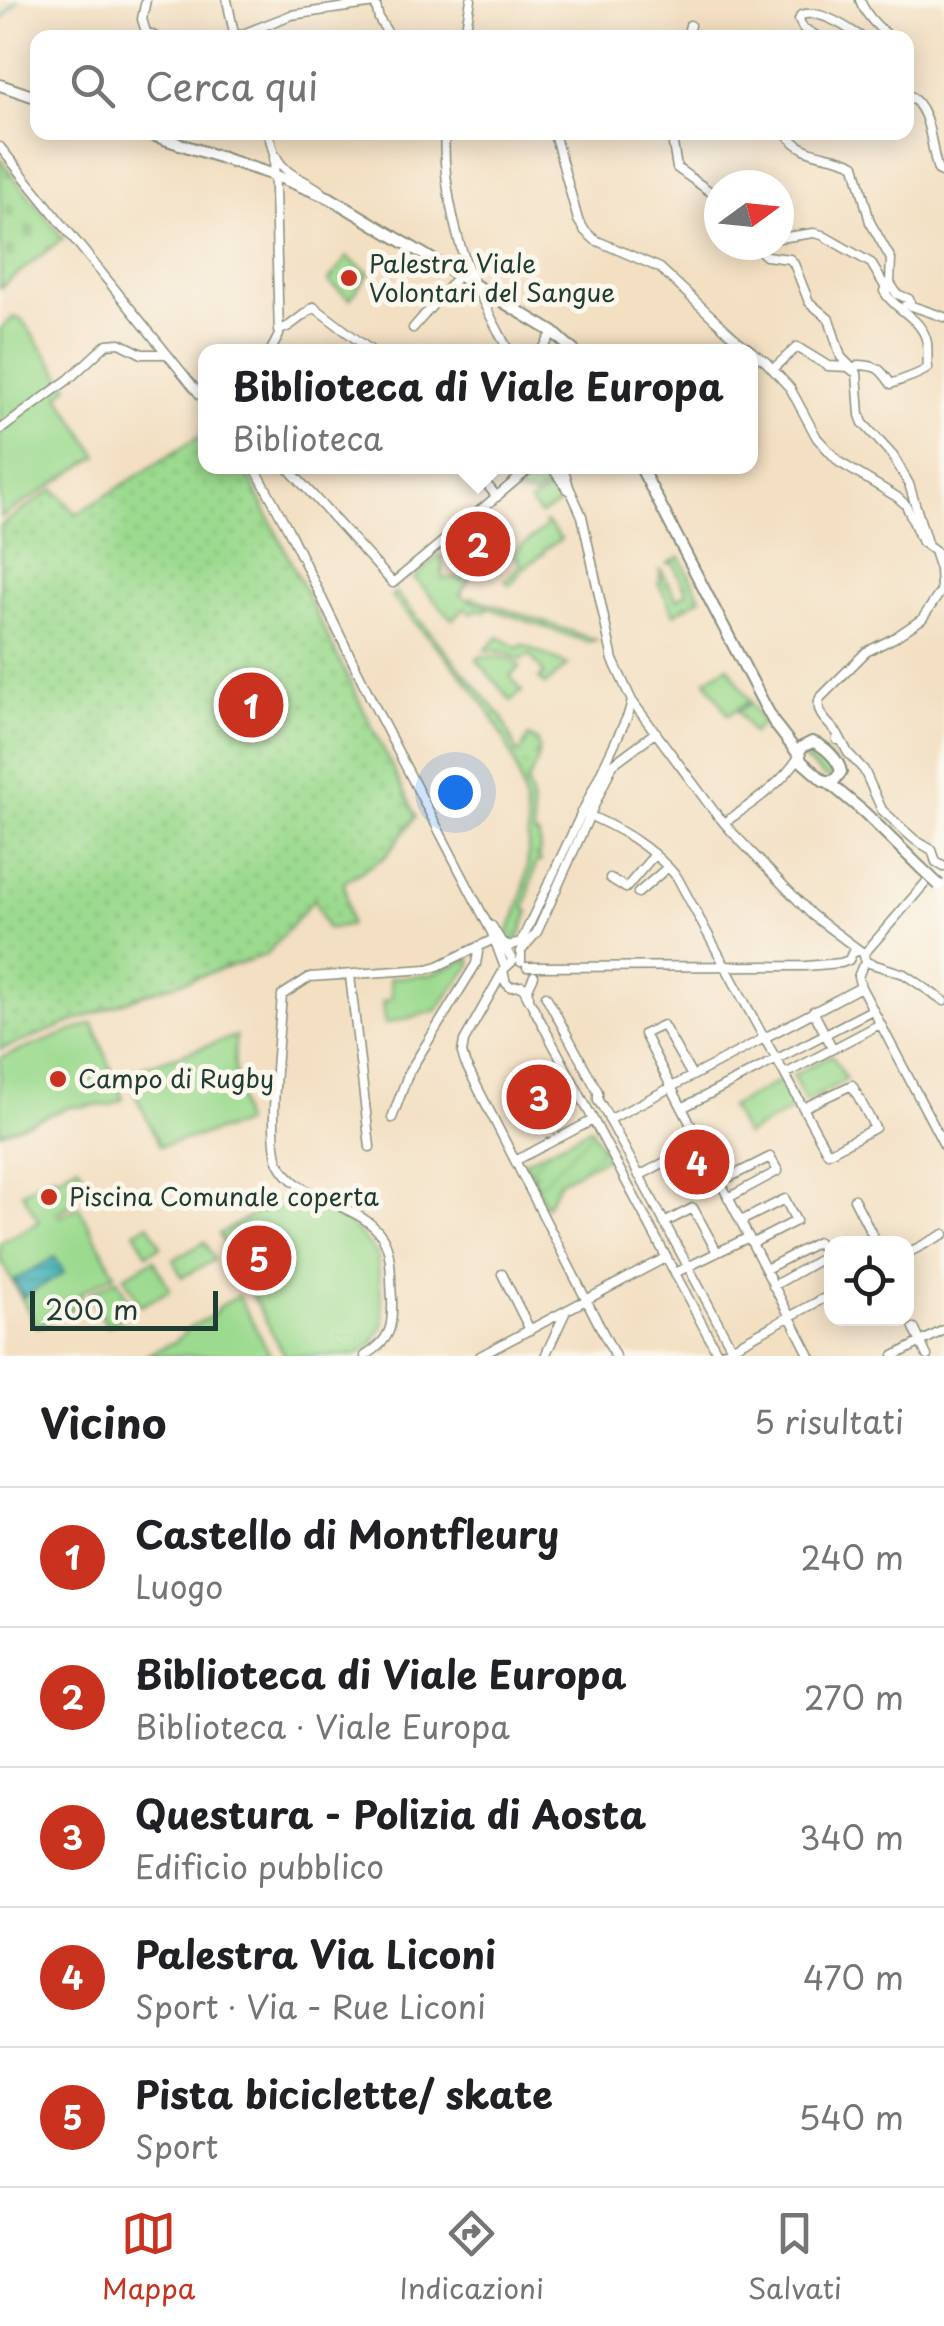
<!DOCTYPE html>
<html lang="it">
<head>
<meta charset="utf-8">
<style>
  :root { --surface:#fff; --page:#f6f6f6; --text:#202124; --muted:#757577; --line:#e0e0e0; --accent:#c8321e }
  body { margin:0; font-family:"Playpen Sans",sans-serif; background:var(--page); color:var(--text) }
  .controls { position:absolute; right:30px; bottom:30px; display:grid; overflow:hidden; border-radius:20px; box-shadow:0 5px 25px #0003 }
  .controls button { width:90px; height:90px; display:grid; place-items:center; padding:0; border:0; border-bottom:2px solid var(--line); background:var(--surface); color:var(--text); font:50px sans-serif }
  .compass { position:absolute; left:704px; top:170px; width:90px; height:90px; border-radius:50%; background:var(--surface); box-shadow:0 5px 25px #0003; rotate:75deg }
  .scale { position:absolute; left:30px; bottom:25px; width:188px; box-sizing:border-box; padding-left:10px; border:5px solid #1f3d34; border-top:0; font-size:28px; line-height:35px; white-space:nowrap; color:#1f3d34; -webkit-text-stroke:8px #fbf7ec; paint-order:stroke }
  .you { position:absolute; left:455px; top:792px; width:35px; height:35px; margin:-25px; border:8px solid #fff; border-radius:50%; background:#1a73e8; box-shadow:0 0 0 15px #1a73e833 }
  .badge { display:grid; place-items:center; width:65px; height:65px; border-radius:50%; background:var(--accent); color:#fff; font-size:32px; font-weight:700 }
  .pin { position:absolute; translate:-50% -50%; border:5px solid #fff; box-shadow:0 2px 10px #0006 }
  .popup { position:absolute; left:198px; top:344px; width:560px; height:130px; box-sizing:border-box; display:grid; place-content:center; border-radius:20px; background:var(--surface); filter:drop-shadow(0 2px 8px #0005); font-size:32px; white-space:nowrap; color:var(--muted) }
  .popup b { font-size:38px; color:var(--text) }
  .popup::after { content:''; position:absolute; left:50%; top:100%; margin-left:-20px; border:20px solid transparent; border-top-color:var(--surface) }
  .list { margin:0; padding:0; list-style:none }
  h2 { display:flex; justify-content:space-between; align-items:center; height:130px; margin:0; padding:0 40px; font-size:42px }
  h2 small { font-size:32px; font-weight:400; color:var(--muted) }
  .list li { display:grid; grid-template-columns:65px 1fr auto; gap:30px; align-items:center; box-sizing:border-box; height:140px; padding:0 40px; border-top:2px solid var(--line) }
  .list b { display:block; font-size:38px; white-space:nowrap }
  .list p { margin:0; font-size:32px; white-space:nowrap; color:var(--muted) }
  .list em { font-size:32px; font-style:normal; color:var(--muted) }
  .icon { flex:none; width:55px; height:55px; fill:none; stroke:currentColor; stroke-width:2; stroke-linecap:round; stroke-linejoin:round }
  .map { position:relative; flex:none; width:944px; height:1356px; overflow:hidden }
  .search { position:absolute; background:var(--surface); box-shadow:0 5px 25px #0003; left:30px; right:30px; top:30px; height:110px; display:flex; align-items:center; gap:25px; box-sizing:border-box; padding:0 35px; border-radius:20px; color:var(--muted); font-size:38px }
  .sheet { height:830px; background:var(--surface) }
  nav { display:flex; justify-content:space-around; align-items:center; box-sizing:border-box; height:140px; border-top:2px solid var(--line); background:var(--surface); font-size:28px; color:var(--muted) }
  nav a { display:grid; justify-items:center; gap:5px }
  nav .on { color:var(--accent) }
  .map>svg:first-child { display:block }
  .grass { fill:url(#grass-dots); stroke:#5e8c62; stroke-width:2.5 }
  .cemetery { fill:url(#cemetery-stones); stroke:#5e8c62; stroke-width:2.5 }
  .park { fill:#9cda8f; stroke:#5e8c62; stroke-width:2.5 }
  .garden { fill:url(#garden-furrows); stroke:#5e8c62; stroke-width:2.5 }
  .water { fill:url(#water-rules); stroke:#307776; stroke-width:2.5 }
  .lines { fill:none; stroke-linecap:round; stroke-linejoin:round }
  .stream { stroke:#41b1b8; stroke-width:2.5 }
  .minor-casing { stroke:#898e7b; stroke-width:11 }
  .major-casing { stroke:#898e7b; stroke-width:14 }
  .minor { stroke:#fff; stroke-width:8 }
  .major { stroke:#fff; stroke-width:10 }
  .major-bridge-casing { stroke:#898e7b; stroke-width:14; stroke-linecap:butt }
  .major-bridge { stroke:#fff; stroke-width:10 }
  .poi-dot { fill:#c8321e; stroke:#fbf7ec; stroke-width:4 }
  .labels { text-anchor:middle; stroke-width:10; stroke-linejoin:round; paint-order:stroke }
  .poi-label { font-size:25px; fill:#1f3d34; stroke:#fbf7ec; text-anchor:start }
</style>
</head>
<body>
<div class="map">
<svg width="944" height="1356" viewBox="0 0 944 1356">
  <defs>
    <pattern id="grass-dots" width="8" height="8" patternUnits="userSpaceOnUse" patternTransform="scale(2.5)"><rect width="8" height="8" fill="#9cda8f"/><path d="M2 2h.1M6 6h.1" fill="none" stroke="#86bc7c" stroke-width="1.8" stroke-linecap="round"/></pattern>
    <pattern id="cemetery-stones" width="16" height="16" patternUnits="userSpaceOnUse" patternTransform="scale(2.5)"><rect width="16" height="16" fill="#9cda8f"/><path d="M2 7V4a2 2 0 0 1 4 0v3zM10 15v-3a2 2 0 0 1 4 0v3z" fill="#86bc7c"/></pattern>
    <pattern id="garden-furrows" width="10" height="10" patternUnits="userSpaceOnUse" patternTransform="scale(2.5)"><rect width="10" height="10" fill="#9cda8f"/><path d="M-1 1l2-2M0 10L10 0M9 11l2-2" fill="none" stroke="#86bc7c"/></pattern>
    <pattern id="water-rules" width="6" height="5" patternUnits="userSpaceOnUse" patternTransform="scale(2.5)"><rect width="6" height="5" fill="#41b1b8"/><path d="M0 2.5h6" fill="none" stroke="#369196"/></pattern>
  </defs>
  <rect width="100%" height="100%" fill="#fbf7ec"/>
  <filter id="ink" filterUnits="userSpaceOnUse"><feTurbulence type="fractalNoise" baseFrequency=".01" numOctaves="2"/><feDisplacementMap in="SourceGraphic" scale="20" xChannelSelector="R" yChannelSelector="G"/><feConvolveMatrix kernelMatrix="1 2 1 2 8 2 1 2 1" color-interpolation-filters="sRGB"/></filter>
  <filter id="wash" filterUnits="userSpaceOnUse"><feTurbulence type="fractalNoise" baseFrequency=".0048" numOctaves="4" result="noise"/><feDisplacementMap in="SourceGraphic" scale="40" xChannelSelector="R" yChannelSelector="G"/><feGaussianBlur stdDeviation="2.25" result="paint"/><feColorMatrix in="noise" values="0 0 0 0 0 0 0 0 0 0 0 0 0 0 0 0 0 1.4 0 .05"/><feComposite in="paint" operator="in"/></filter>
  <g filter="url(#wash)">
    <rect width="100%" height="100%" fill="#f3dfc2"/>
    <path class="grass" d="M205,433v33l35,1 9,10 167,339 -31,41 -41,25 6,43 -23,4 -13,-30 -48,56 -119,38 -147,57v-524l54,-37 23,25z
      M680,557l21,41 -27,16 -16,-31 3,-2 -2,-4 3,-1 -3,-5 2,-1 16,29 10,-6 -14,-30 -7,1z
      M396,592l106,125 15,36h3l8,-16 9,4 2,8 -2,13 -10,21 5,17 2,33 5,3 1,15 -2,6 3,4 -5,2 -11,46 4,2 -11,29 -8,3c0,-2 -2,-4 -2,-7 0,-6 6,-15 8,-21 7,-20 12,-41 12,-61 4,-119 -64,-176 -137,-258z
      M471,597l125,43 -9,2 -118,-41z
      M812,747h3l20,16 2,8 -4,5 -7,2 -21,-18 1,-9z"/>
    <path class="cemetery" d="M0,159l63,79 -63,50z"/>
    <path class="park" d="M347,257l22,16 -19,26 -22,-17z
      M14,317l8,3 47,66 -10,10 39,60 -98,62v-189z
      M542,468l24,32 -26,15 -10,-12 18,-13 -2,-3 -12,9 -19,-4z
      M546,522l15,17 -17,11v3l-20,15 -14,17 -5,-5 16,-16 -8,-11 33,-26 -2,-4z
      M473,523l22,17 -35,54 9,7 19,6 -3,5 -8,-3 -5,5 -6,-6 -14,11 -38,-41 25,-23 3,1 1,23 14,-2 6,3 3,-12 -7,-1v-4h-4v-5l11,-1 3,-8 -18,-2 -2,-3z
      M499,637l19,11 5,-3 45,20 -23,20 -6,-6 5,-6 -14,-18 -10,5 -17,-8 -18,-2z
      M481,656c14,1 29,-1 39,11l-10,9 12,15 -11,10 -34,-41z
      M728,666l22,35 -22,14 -22,-35z
      M751,703l12,21 -11,9 -14,-22z
      M469,959h2v6l-35,46 -51,13 -2,-23 9,-3 -2,-20 40,-3z
      M93,1023l30,76 -12,6 -41,2 -70,26v-75z
      M236,1036c-5,29 3,59 7,88l-83,22 -35,-73z
      M832,1055l14,25 -41,22 -12,-27z
      M783,1079l14,28 -52,28 -15,-28z
      M78,1165l9,16 -18,8 7,13 -19,11 3,4 19,-10 36,67 -35,19 4,9 -47,25 -37,-68v-16l39,-21 -17,-30 31,-17 2,3z
      M294,1193l55,30 28,31 7,70 -14,23 -15,9h-70l-66,-122z
      M149,1224l12,22 -14,8 -12,-22z
      M205,1242l9,18 -32,17 -9,-17z
      M154,1260l16,30 -29,16 -17,-30z
      M117,1279l17,32 -27,15 -18,-32z
      M238,1296l33,60h-126l31,-15 14,-14 24,-12 5,-8z"/>
    <path class="garden" d="M591,1128l16,29 -47,24 -14,26 -14,-29 3,-2 -2,-5 -4,2 -5,-11z"/>
    <path class="water" d="M55,1257l9,16 -41,24 -9,-17z"/>
    <g class="lines">
      <path class="stream" d="M0,21l18,-21"/>
    </g>
  </g>
  <g filter="url(#ink)">
    <g class="lines">
      <g class="minor-casing">
        <path id="minor" d="M146,0l-4,19 4,13 12,6
          M227,0l8,38
          M860,0c6,16 18,28 32,38
          M375,1l4,18 12,19
          M235,37l56,-22 84,-12
          M464,38l7,-38
          M687,38l3,-13
          M820,38l-17,-10 -4,-8 2,-5c20,-6 45,12 62,23
          M906,93c27,16 23,51 32,77l6,3
          M268,132l6,22 5,181 -9,17
          M445,132c-3,43 9,102 25,141 11,27 26,53 39,79
          M551,132l5,8 22,80 7,11 10,9 65,28 77,72 29,22 24,26 27,50 22,24 58,35 9,8 16,37 22,16
          M671,132l6,36 42,30
          M785,132c22,29 44,19 70,33l15,57 21,37 -1,24 7,11 12,5 2,7
          M0,147l205,254
          M276,156c9,20 30,23 46,36
          M779,238l35,-5 8,2 49,28 16,27
          M754,245l12,11 24,3 4,5 15,38 20,17 12,38 16,16 3,42 3,8 30,33 16,28 19,62
          M906,304l38,13
          M413,328l46,-53
          M278,331l11,-5 25,-19 59,45
          M541,352l12,-20
          M773,369l24,-22 31,19 20,1 5,4 6,-6c19,1 21,3 32,19 12,-5 28,-9 37,-16 -1,-8 0,-17 -1,-25 -4,-25 -32,-32 -43,-52l2,-4
          M0,430l69,-51 38,-35 13,-1 22,11h25
          M254,466l34,63 89,182 115,222 13,35
          M286,466l107,117 140,-117
          M472,466l25,31
          M551,466l16,23
          M563,466l6,21 13,29 31,144 19,41 81,109 19,22 80,83 51,38 3,9
          M935,554l5,15 1,20
          M838,734l10,19 16,17 18,40 33,30 17,10 4,12 8,5
          M837,740l1,-6c-10,-12 -24,-20 -18,-36l46,-46 28,-14 28,-19 22,-32
          M581,812c37,15 70,34 96,65l87,161c23,38 42,77 64,115l47,-25 -23,-43 -49,23
          M724,823c28,-20 56,-37 75,-66
          M610,878l16,10 29,-34
          M638,893l30,-26
          M492,926l21,35
          M504,943l6,3 11,-4 107,-227 4,-14
          M864,954l64,-74
          M513,961l-8,7 -41,73 -2,12 3,10 150,293
          M521,962v-11l16,-19 76,-168 43,-32
          M866,962l38,12 40,27
          M527,967l279,-1 35,-3 8,-3 3,-7 6,-2
          M862,967l-4,10 3,10 83,158
          M503,971l3,12 4,4 12,-1
          M350,976l20,171
          M522,986l197,370
          M529,996l-2,-5 7,-15
          M546,996l52,96v9l4,5 134,250
          M813,1011l20,38
          M785,1074l95,-50
          M692,1076l-29,-51 -19,9 166,322
          M682,1108l190,-98
          M392,1118l17,-46 67,-108 3,-18
          M609,1120l252,-133
          M515,1161l78,-41
          M639,1176l61,-33
          M720,1182l50,-25 8,14 -50,27
          M854,1199l23,45
          M741,1221l44,-22 11,22 -43,22
          M664,1223l29,-15 24,44
          M906,1254l38,-20
          M766,1269l52,-27 8,14 -53,30
          M675,1273l74,-36
          M502,1274l28,56
          M914,1328l13,28
          M718,1355l114,-61
          M365,1356c26,-16 28,-29 27,-58 -2,-18 1,-43 -9,-60 -22,-36 -84,-35 -104,-75 -12,-25 1,-136 3,-168l28,-18 117,-8 11,-3 56,-27
          M480,1356l187,-99
          M545,1356l21,-45
          M894,1356l50,-26"/>
      </g>
      <g class="major-casing">
        <path id="major" d="M0,85l38,13
          M143,132l131,43 56,23 223,134 22,20
          M640,466l125,240 10,18 24,31
          M812,742c12,3 27,18 29,30l-7,9h-10l-23,-20 -2,-9 3,-5z
          M828,782l37,31 56,55"/>
      </g>
      <use href="#minor" class="minor"/>
      <use href="#major" class="major"/>
      <g class="major-bridge-casing">
        <path id="major-bridge" d="M921,868l18,17"/>
      </g>
      <use href="#major-bridge" class="major-bridge"/>
    </g>
  </g>
  <g class="poi-dot">
    <circle cx="349" cy="278" r="10"/>
    <circle cx="58" cy="1079" r="10"/>
    <circle cx="49" cy="1197" r="10"/>
  </g>
  <g class="labels">
    <g class="poi-label">
      <text x="369" y="273">Palestra Viale<tspan x="369" dy="29">Volontari del Sangue</tspan></text>
      <text x="78" y="1088">Campo di Rugby</text>
      <text x="69" y="1206">Piscina Comunale coperta</text>
    </g>
  </g>
</svg>
<div class="controls">
<button><svg class="icon" aria-label="locate" viewBox="0 0 24 24"><circle cx="12" cy="12" r="6"/><path d="M12 2v4M12 18v4M2 12h4M18 12h4"/></svg></button>
</div>
<svg class="compass" viewBox="-18 -18 36 36"><path d="M0-13l5 13h-10z" fill="#e53935"/><path d="M0 13l5-13h-10z" fill="#757577"/></svg>
<div class="scale">200 m</div>
<div class="you"></div>
<div class="pin badge" style="left:251px;top:705px">1</div>
<div class="pin badge" style="left:478px;top:544px">2</div>
<div class="popup"><b>Biblioteca di Viale Europa</b>Biblioteca</div>
<div class="pin badge" style="left:539px;top:1097px">3</div>
<div class="pin badge" style="left:697px;top:1162px">4</div>
<div class="pin badge" style="left:259px;top:1258px">5</div>
<div class="search"><svg class="icon" aria-label="search" viewBox="0 0 24 24"><circle cx="10" cy="10" r="6"/><path d="M15 15l6 6"/></svg>Cerca qui</div>
</div>
<section class="sheet">
<h2>Vicino<small>5 risultati</small></h2>
<ul class="list">
<li><span class="badge">1</span><div><b>Castello di Montfleury</b><p>Luogo</p></div><em>240 m</em></li>
<li><span class="badge">2</span><div><b>Biblioteca di Viale Europa</b><p>Biblioteca · Viale Europa</p></div><em>270 m</em></li>
<li><span class="badge">3</span><div><b>Questura - Polizia di Aosta</b><p>Edificio pubblico</p></div><em>340 m</em></li>
<li><span class="badge">4</span><div><b>Palestra Via Liconi</b><p>Sport · Via - Rue Liconi</p></div><em>470 m</em></li>
<li><span class="badge">5</span><div><b>Pista biciclette/ skate</b><p>Sport</p></div><em>540 m</em></li>
</ul>
</section>
<nav>
<a class="on"><svg class="icon" aria-label="map" viewBox="0 0 24 24"><path d="M3 6l6-2 6 2 6-2v14l-6 2-6-2-6 2zM9 4v14M15 6v14"/></svg>Mappa</a>
<a><svg class="icon" aria-label="directions" viewBox="0 0 24 24"><path d="M12 3l9 9-9 9-9-9zM9 14v-3h6M13 9l2 2-2 2"/></svg>Indicazioni</a>
<a><svg class="icon" aria-label="saved" viewBox="0 0 24 24"><path d="M7 4h10v16l-5-4-5 4z"/></svg>Salvati</a>
</nav>
</body>
</html>
